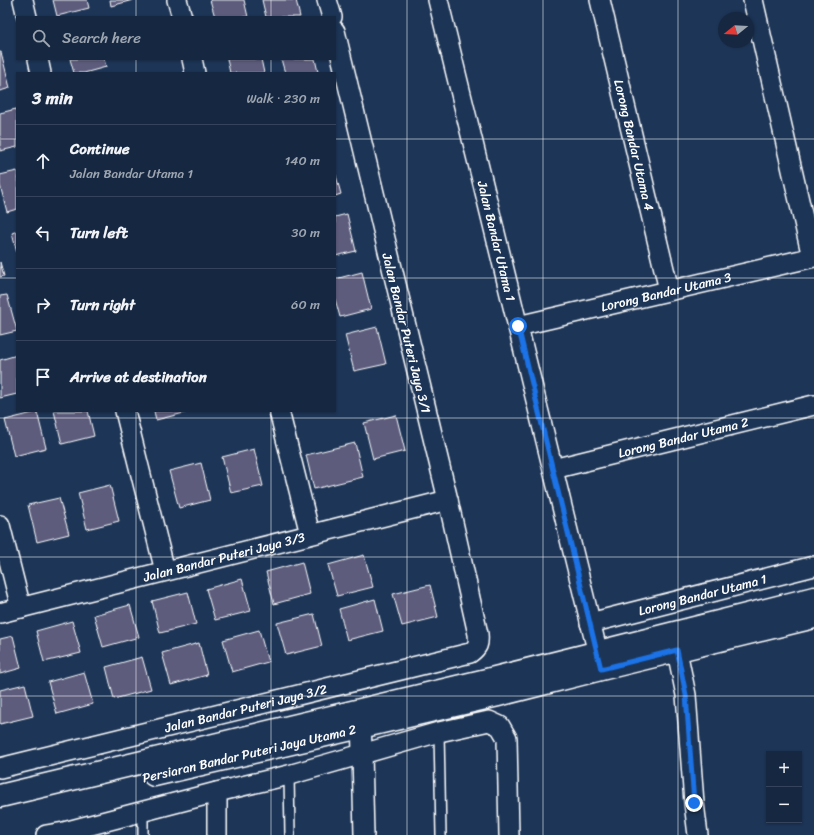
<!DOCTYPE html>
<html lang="en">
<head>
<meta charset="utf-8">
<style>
  :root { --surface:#162841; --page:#1f3048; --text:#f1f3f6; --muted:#9ea6b1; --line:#35445a }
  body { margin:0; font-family:Sriracha,sans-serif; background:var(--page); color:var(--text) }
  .controls { position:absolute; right:12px; bottom:12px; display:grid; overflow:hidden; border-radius:0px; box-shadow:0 1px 3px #0004 }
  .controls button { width:36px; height:36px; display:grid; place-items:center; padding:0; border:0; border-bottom:1px solid var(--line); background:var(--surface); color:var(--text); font:20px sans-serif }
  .compass { position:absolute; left:718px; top:12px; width:36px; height:36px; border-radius:50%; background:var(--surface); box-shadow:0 1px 3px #0004; rotate:252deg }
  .stop { position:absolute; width:12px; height:12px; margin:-9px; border:3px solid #1a73e8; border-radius:50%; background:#fff }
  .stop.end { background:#1a73e8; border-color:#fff; box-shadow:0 1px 4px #0008 }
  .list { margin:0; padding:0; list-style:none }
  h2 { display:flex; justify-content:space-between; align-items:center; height:52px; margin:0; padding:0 16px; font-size:17px }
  h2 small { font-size:13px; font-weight:400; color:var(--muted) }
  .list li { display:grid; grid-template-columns:26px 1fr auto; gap:12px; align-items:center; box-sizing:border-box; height:72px; padding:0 16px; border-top:1px solid var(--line) }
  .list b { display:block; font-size:15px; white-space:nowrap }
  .list p { margin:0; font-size:13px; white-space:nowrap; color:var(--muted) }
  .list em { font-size:13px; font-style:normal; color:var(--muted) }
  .icon { flex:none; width:22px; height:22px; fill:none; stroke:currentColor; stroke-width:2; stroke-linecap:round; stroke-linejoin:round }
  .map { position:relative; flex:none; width:814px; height:835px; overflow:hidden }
  .search { position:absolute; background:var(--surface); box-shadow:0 1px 3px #0004; left:16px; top:16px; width:320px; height:44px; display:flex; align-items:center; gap:10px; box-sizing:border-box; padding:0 14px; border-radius:0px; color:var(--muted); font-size:15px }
  .panel { position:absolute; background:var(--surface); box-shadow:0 1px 3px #0004; left:16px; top:72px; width:320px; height:340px; border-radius:0px }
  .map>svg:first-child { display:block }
  .building { fill:#5d5c7d; stroke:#fff }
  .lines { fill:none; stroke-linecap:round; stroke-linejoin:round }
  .service-casing { stroke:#fff; stroke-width:12 }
  .minor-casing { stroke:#fff; stroke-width:22 }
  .tertiary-casing { stroke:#fff; stroke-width:25 }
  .service { stroke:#1d3557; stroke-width:9 }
  .minor { stroke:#1d3557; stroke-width:19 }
  .tertiary { stroke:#1d3557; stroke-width:22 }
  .route { stroke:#1a73e8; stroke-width:5 }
  .grid { fill:none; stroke:#fff; stroke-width:1; stroke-opacity:0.55 }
  .labels { text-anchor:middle; stroke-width:3; stroke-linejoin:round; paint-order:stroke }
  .street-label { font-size:13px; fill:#fff; stroke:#1d3557 }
</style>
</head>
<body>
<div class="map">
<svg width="814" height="835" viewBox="0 0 814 835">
  <rect width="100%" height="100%" fill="#1d3557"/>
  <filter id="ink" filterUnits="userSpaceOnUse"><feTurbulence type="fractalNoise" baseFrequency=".025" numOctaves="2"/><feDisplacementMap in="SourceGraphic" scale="8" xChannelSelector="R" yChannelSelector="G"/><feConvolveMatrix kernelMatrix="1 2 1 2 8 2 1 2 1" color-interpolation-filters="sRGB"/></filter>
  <g filter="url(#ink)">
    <path class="building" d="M53,0h34l2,8 -32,8z
      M110,0h23l-22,6z
      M210,0h34l4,17h-33z
      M262,0h34l4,17h-34z
      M0,52h1l9,36 -10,3z
      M70,59h34l2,8 -22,6h-10z
      M227,59h34l3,14h-34z
      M281,59h34l3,13 -3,1h-30z
      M16,109l1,5v33l-17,4v-38z
      M17,171v38l-10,3 -7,-27v-10z
      M335,172l6,22 -6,2z
      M347,214l9,37 -21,5v-39z
      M17,231v22l-5,-20z
      M0,262l4,14 -4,1z
      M362,272l9,37 -31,8 -5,-18v-20z
      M7,295l10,36 -17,4v-39z
      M377,327l9,37 -32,7 -9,-36z
      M17,355v39l-17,4v-38z
      M54,411h34l6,25 -32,8z
      M154,411h34v1l-32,8z
      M37,412l9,36 -32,8 -9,-36z
      M396,415l9,36 -32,8 -9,-36z
      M355,443l8,34 -49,12 -8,-34z
      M254,449l9,37 -32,7 -9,-36z
      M201,463l9,37 -31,8 -10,-37z
      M110,485l9,36 -32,8 -9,-36z
      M59,498l10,36 -32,8 -9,-37z
      M364,555l9,32 -36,9 -9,-31z
      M302,562l8,32 -36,10 -8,-32z
      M242,579l9,32 -36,9 -9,-31z
      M430,585l8,32 -36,9 -9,-32z
      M188,592l8,32 -36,9 -8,-32z
      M375,599l8,32 -36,9 -8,-31z
      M130,605l9,32 -36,10 -9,-32z
      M314,614l8,32 -36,9 -9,-32z
      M72,621l9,32 -37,9 -8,-31z
      M259,630l9,32 -36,10 -9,-32z
      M13,636l8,32 -21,6v-35z
      M199,643l8,32 -36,10 -9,-32z
      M142,657l9,32 -37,10 -8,-32z
      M84,672l9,32 -36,10 -9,-32z
      M25,684l8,32 -33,8v-34z"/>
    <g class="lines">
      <g class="service-casing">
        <path id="service" d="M439,732l2,103
          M289,775l1,60
          M143,811v24"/>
      </g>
      <g class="minor-casing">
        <g id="minor">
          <path d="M23,0l4,17"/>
          <path d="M177,0l5,17"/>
          <path d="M327,0l5,17"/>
          <path id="s1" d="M438,0l163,666"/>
          <path id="s2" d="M600,0l69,290"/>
          <path d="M753,0l59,257"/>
          <path d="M38,59l3,14"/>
          <path d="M192,59l3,14"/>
          <path id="s3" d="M518,326l296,-69"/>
          <path d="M125,411l40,160"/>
          <path d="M279,411l31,123"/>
          <path id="s4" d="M553,469l261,-64"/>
          <path d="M0,525l21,83"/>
          <path id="s5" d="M0,613l448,-113"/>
          <path id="s6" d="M590,623l224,-57"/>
          <path d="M677,651l9,44 8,108 4,32"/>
          <path d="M361,713l3,122"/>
          <path id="s7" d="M0,768l470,-115c8,-6 9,-9 8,-19l-30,-134 -113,-469"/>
          <path d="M217,792v43"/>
          <path d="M46,835l18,-3 153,-40 72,-17 150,-43 50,-11 11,5 7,12 2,97"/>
        </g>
      </g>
      <g class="tertiary-casing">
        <path id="tertiary" d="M154,775l344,-80 103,-26 213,-52
          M0,796l495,-118 319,-80"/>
      </g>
      <use href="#service" class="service"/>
      <use href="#minor" class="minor"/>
      <use href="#tertiary" class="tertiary"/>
    </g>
  </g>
  <g class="lines" filter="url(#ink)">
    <path class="route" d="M518,326l83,343 76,-19 9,45 8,108"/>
  </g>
  <path class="grid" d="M136,0v17M271,0v17M407,0v835M543,0v835M678,0v835M136,59v14M271,59v14M0,139h17M335,139h479M0,278h17M335,278h479M136,411v424M271,411v424M0,418h814M0,557h814M0,696h814"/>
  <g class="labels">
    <g class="street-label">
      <text dy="5" stroke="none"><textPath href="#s2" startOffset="149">Lorong Bandar Utama 4</textPath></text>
      <text dy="5" stroke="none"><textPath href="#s1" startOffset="248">Jalan Bandar Utama 1</textPath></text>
      <text dy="5" stroke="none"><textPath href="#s3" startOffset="152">Lorong Bandar Utama 3</textPath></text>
      <text transform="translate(407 333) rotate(76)" y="5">Jalan Bandar Puteri Jaya 3/1</text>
      <text dy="5" stroke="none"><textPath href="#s4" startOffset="134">Lorong Bandar Utama 2</textPath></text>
      <text dy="5" stroke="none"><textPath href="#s5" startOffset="231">Jalan Bandar Puteri Jaya 3/3</textPath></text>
      <text dy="5" stroke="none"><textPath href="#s6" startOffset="116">Lorong Bandar Utama 1</textPath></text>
      <text dy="5" stroke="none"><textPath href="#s7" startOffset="253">Jalan Bandar Puteri Jaya 3/2</textPath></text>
      <text transform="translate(249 753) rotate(-13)" y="5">Persiaran Bandar Puteri Jaya Utama 2</text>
    </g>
  </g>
</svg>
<div class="controls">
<button>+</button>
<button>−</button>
</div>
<svg class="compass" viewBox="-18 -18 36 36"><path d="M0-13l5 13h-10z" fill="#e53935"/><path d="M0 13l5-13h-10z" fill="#9ea6b1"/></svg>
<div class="stop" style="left:518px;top:326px"></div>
<div class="stop end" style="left:694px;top:803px"></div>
<div class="search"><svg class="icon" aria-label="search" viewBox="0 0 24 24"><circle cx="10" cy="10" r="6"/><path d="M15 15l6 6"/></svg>Search here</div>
<section class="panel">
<h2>3 min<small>Walk · 230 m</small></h2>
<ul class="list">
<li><svg class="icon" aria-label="ahead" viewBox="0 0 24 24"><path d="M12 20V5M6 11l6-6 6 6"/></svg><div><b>Continue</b><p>Jalan Bandar Utama 1</p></div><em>140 m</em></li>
<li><svg class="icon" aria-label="left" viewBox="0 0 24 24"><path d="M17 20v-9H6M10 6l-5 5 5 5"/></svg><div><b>Turn left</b></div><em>30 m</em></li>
<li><svg class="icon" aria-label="right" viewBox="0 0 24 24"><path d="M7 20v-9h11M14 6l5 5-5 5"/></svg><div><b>Turn right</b></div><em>60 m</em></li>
<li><svg class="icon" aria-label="arrive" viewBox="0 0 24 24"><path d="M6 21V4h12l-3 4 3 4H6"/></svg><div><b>Arrive at destination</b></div></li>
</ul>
</section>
</div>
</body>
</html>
